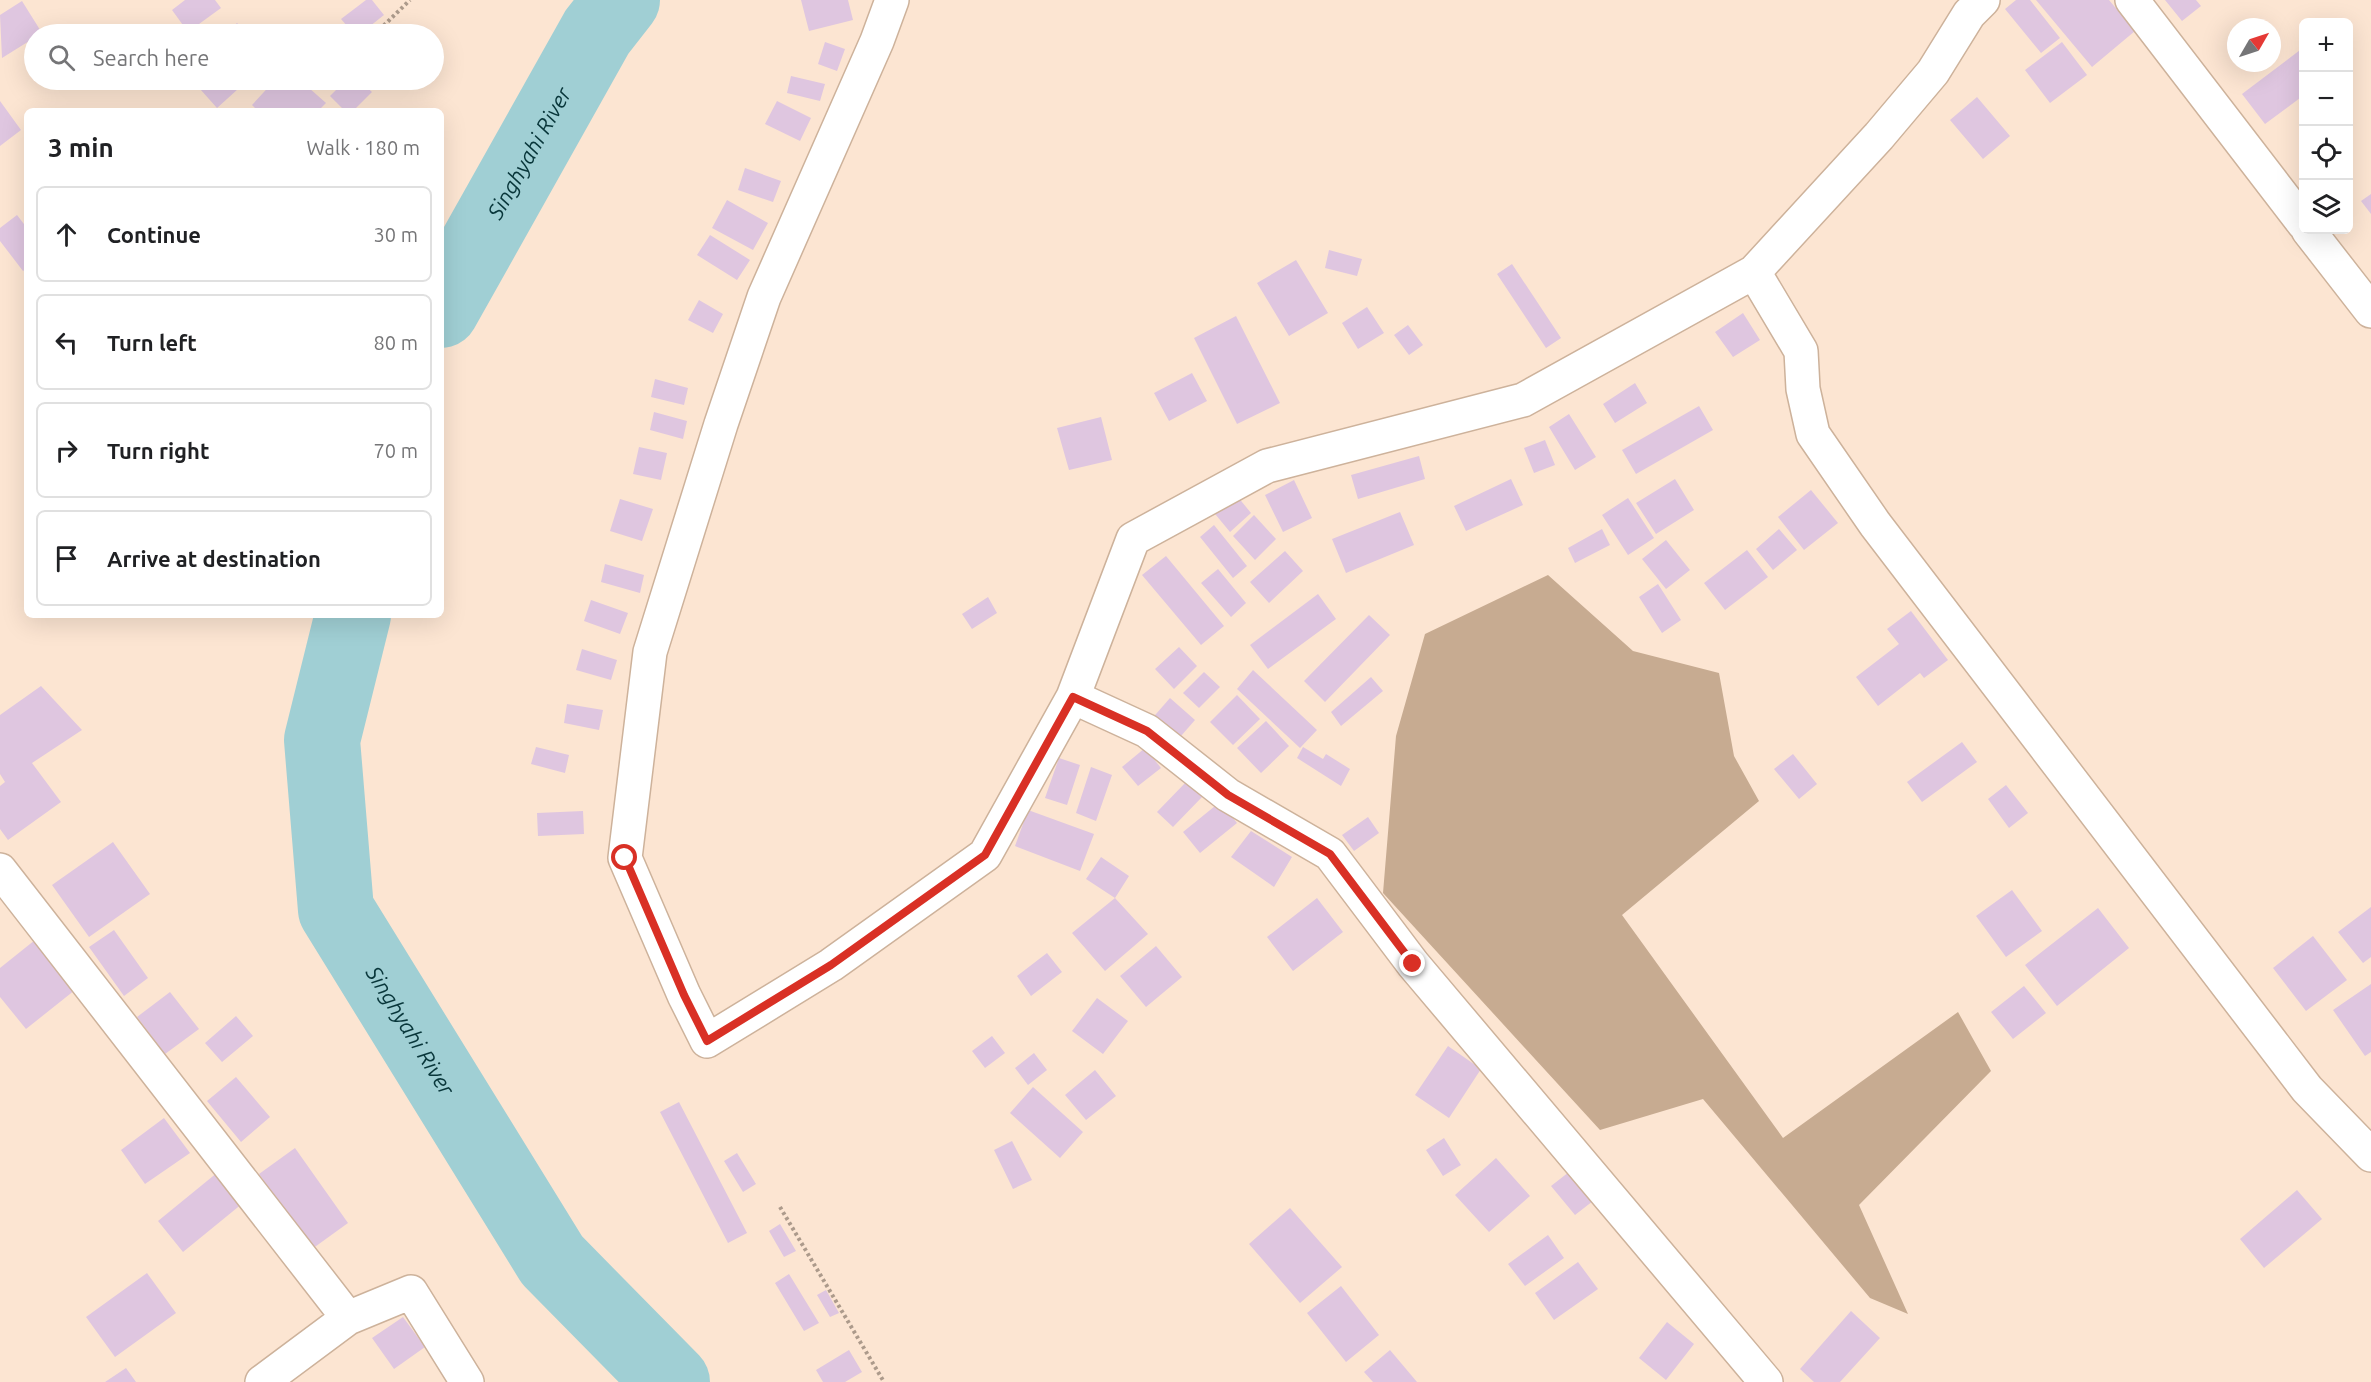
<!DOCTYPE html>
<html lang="en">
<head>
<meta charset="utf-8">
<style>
  :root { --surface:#fff; --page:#f6f6f6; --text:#202124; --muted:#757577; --line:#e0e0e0 }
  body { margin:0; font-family:Ubuntu,sans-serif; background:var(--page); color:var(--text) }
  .controls { position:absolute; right:18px; top:18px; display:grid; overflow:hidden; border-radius:9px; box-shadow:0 6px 24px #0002 }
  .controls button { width:54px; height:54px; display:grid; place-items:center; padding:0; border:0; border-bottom:2px solid var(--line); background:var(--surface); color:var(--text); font:30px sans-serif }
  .compass { position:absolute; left:2227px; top:18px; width:54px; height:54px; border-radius:50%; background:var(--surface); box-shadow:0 6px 24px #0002; rotate:51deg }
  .stop { position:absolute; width:18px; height:18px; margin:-14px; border:4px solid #d93025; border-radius:50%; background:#fff }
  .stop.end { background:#d93025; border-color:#fff; box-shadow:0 2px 6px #0008 }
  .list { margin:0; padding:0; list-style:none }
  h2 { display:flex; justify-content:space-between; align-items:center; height:78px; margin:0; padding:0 24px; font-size:26px }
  h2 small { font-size:20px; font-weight:400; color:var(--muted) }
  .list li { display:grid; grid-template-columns:39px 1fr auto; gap:18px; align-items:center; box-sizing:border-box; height:96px; margin:0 12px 12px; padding:0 12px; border:2px solid var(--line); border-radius:9px }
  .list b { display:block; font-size:22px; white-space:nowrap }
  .list em { font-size:20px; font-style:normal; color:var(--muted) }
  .icon { flex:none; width:33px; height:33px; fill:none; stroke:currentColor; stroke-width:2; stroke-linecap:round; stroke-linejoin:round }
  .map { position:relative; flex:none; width:2371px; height:1382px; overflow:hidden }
  .search { position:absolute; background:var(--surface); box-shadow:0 6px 24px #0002; left:24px; top:24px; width:420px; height:66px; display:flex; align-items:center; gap:15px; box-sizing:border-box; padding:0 21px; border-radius:33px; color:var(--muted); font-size:22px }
  .panel { position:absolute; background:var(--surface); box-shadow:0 6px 24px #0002; left:24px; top:108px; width:420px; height:510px; border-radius:9px }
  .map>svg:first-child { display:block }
  .forest { fill:#c7ab91 }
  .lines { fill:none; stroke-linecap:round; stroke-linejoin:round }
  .river { stroke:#a0cfd4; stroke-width:76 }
  .building { fill:#dfc6e0 }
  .street-casing { stroke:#cdb29b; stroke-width:36 }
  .path { stroke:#ac9a8b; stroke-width:4; stroke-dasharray:3 3; stroke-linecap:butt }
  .street { stroke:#fff; stroke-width:33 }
  .route { stroke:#d93025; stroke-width:8 }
  .labels { text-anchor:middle; stroke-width:6; stroke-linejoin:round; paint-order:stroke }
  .water-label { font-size:22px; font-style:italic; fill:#08363a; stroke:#fcf6f1 }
</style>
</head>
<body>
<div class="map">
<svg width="2371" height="1382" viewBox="0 0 2371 1382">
  <rect width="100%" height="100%" fill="#fce5d2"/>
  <path class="forest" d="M1548,575l85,76 86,22 15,83 25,45 -137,114 161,223 175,-126 33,59 -132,134 49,109 -38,-16 -167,-199 -103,31 -217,-237 13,-157 29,-102z"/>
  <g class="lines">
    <g class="river">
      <path id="s1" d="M441,310l156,-278 25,-32"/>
      <path id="s2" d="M353,615l-31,125 14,170 216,350 120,122"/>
    </g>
  </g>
  <path class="building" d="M185,0h30l6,8 -33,24 -16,-22z
    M366,0h6l12,15 -24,19h-6l-13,-15z
    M801,0h47l5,20 -44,11z
    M2016,0h14l30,38 -19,15 -36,-44z
    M2036,0h73l26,31 -43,36z
    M2165,0h31l5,6 -19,15z
    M22,1l20,32 -8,1v4l-32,20 -2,-43z
    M237,23l11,11h-23z
    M394,25l9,9h-18z
    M825,42l20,7 -8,22 -19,-7z
    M2062,42l25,33 -37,28 -25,-33z
    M2304,47v48l-39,29 -23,-30z
    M791,76l34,8 -5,17 -33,-8z
    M192,80h56l-31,28z
    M275,80h25l26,23 -8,8h-60l-6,-6z
    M346,80h13l13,12 -19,19h-8l-15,-15z
    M1977,97l33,39 -27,23 -33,-39z
    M0,101l21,29 -21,16z
    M777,101l34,17 -11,23 -35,-17z
    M745,168l36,13 -8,21 -35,-12z
    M2371,194v20l-10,-13z
    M727,200l41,23 -15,27 -41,-22z
    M17,215l10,13v40l-4,3 -23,-30v-13z
    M710,235l40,25 -13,20 -40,-25z
    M1329,250l33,9 -5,17 -32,-8z
    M1296,260l32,53 -39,23 -32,-53z
    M1512,264l49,74 -15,10 -49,-74z
    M699,300l24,14 -10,19 -25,-13z
    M1367,307l17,26 -26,16 -16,-26z
    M1743,313l17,27 -27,17 -18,-25z
    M1236,316l44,87 -43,21 -43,-86z
    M1408,325l15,20 -14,10 -15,-20z
    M1192,373l15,28 -38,20 -15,-28z
    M655,379l33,9 -4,17 -33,-8z
    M1635,383l12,20 -32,20 -12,-19z
    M1699,406l14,24 -77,44 -14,-24z
    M654,412l33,9 -4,18 -33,-9z
    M1569,414l27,43 -21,13 -26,-43z
    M1101,417l11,43 -43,10 -12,-42z
    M1545,440l10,25 -21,8 -10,-25z
    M639,447l28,6 -6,27 -28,-6z
    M1419,456l6,23 -67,20 -7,-24z
    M1511,479l12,26 -57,26 -12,-25z
    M1675,479l19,31 -38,24 -20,-31z
    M1294,480l18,38 -29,14 -18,-37z
    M1811,490l27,33 -34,27 -26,-33z
    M1233,491l18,22 -21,19 -19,-23z
    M1628,498l26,40 -26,17 -26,-40z
    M620,499l33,10 -11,32 -32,-10z
    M1400,512l14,33 -68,28 -14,-34z
    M1254,515l22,24 -21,21 -22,-24z
    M1214,525l33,41 -14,12 -33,-41z
    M1602,529l8,16 -35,18 -7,-15z
    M1779,529l18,21 -24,20 -17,-21z
    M1666,540l24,30 -24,19 -24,-30z
    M1747,550l21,27 -43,33 -21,-27z
    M1285,551l18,20 -34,32 -19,-21z
    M1166,556l58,70 -23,19 -59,-70z
    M605,564l39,11 -4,18 -39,-11z
    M1218,569l28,34 -15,14 -30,-34z
    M1658,584l23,36 -19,13 -23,-36z
    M1318,594l18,25 -68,50 -18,-24z
    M988,597l9,16 -25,16 -10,-15z
    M591,600l37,13 -8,21 -36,-13z
    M1911,611l37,49 -24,18 -4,-5 -42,33 -22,-29 43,-33 -12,-15z
    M1369,615l21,20 -65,67 -21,-21z
    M1179,647l18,19 -23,23 -19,-20z
    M582,649l35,11 -6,20 -35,-10z
    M1253,670l64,60 -17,18 -63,-59z
    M1204,672l16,15 -21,21 -16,-15z
    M1371,677l12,14 -42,35 -10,-14z
    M41,686l41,44 -50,33 29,39 -53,38 -8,-11v-43l5,-4 -5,-8v-59z
    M1237,695l23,24 -27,26 -23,-23z
    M1170,698l25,22 -21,24 -25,-22z
    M567,704l36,6 -4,20 -35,-7z
    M1266,721l23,25 -28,27 -24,-25z
    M1962,742l15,20 -55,40 -15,-20z
    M536,747l33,8 -4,18 -34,-9z
    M1303,747l20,12 3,-5 24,15 -9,17 -44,-28z
    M1145,748l16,20 -23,18 -16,-19z
    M1793,754l24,30 -18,15 -25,-30z
    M1059,758l21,7 -13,40 -22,-7z
    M1091,767l21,8 -16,46 -20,-8z
    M1187,781l16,15 -30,31 -16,-15z
    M2006,785l22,28 -19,15 -21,-29z
    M1220,802l17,21 -37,30 -17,-21z
    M1028,810l66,24 -14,37 -65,-25z
    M583,811l1,23 -46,2 -1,-23z
    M1368,817l11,16 -25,18 -12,-16z
    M1251,831l41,26 -18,30 -43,-30z
    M113,842l37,52 -61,43 -37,-52z
    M1101,857l28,19 -14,22 -29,-19z
    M2012,890l30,41 -36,26 -30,-41z
    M1115,898l33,36 -43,37 -33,-38z
    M1317,898l26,34 -50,39 -26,-34z
    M2371,907v50l-8,6 -25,-31z
    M2098,908l31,40 -72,58 -32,-41z
    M114,930l34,48 -24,18 -35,-49z
    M2313,936l34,44 -41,31 -33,-43z
    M35,940l40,50 -49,39 -26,-32v-29z
    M1156,946l26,31 -36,30 -26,-31z
    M1047,953l15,19 -31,24 -14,-20z
    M2371,984v68l-6,4 -32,-46z
    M2024,986l22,27 -33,26 -22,-27z
    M170,992l29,37 -34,25 -28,-37z
    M1097,998l31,23 -25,33 -31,-23z
    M236,1016l17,20 -31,26 -17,-19z
    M992,1036l13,17 -20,15 -13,-17z
    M1448,1046l33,23 -32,49 -34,-23z
    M1034,1053l13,17 -19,15 -13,-17z
    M1095,1070l21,26 -30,24 -21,-25z
    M236,1077l34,40 -29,25 -34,-41z
    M1033,1087l50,45 -23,26 -50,-45z
    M679,1102l68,131 -19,10 -68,-131z
    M164,1118l26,35 -45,31 -24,-34z
    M1444,1138l17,27 -18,11 -17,-26z
    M1012,1141l20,39 -19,9 -19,-39z
    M295,1148l53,75 -36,26 -53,-75z
    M737,1153l19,31 -13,8 -19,-31z
    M1496,1158l34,38 -41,36 -34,-37z
    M218,1172l25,31 -60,49 -25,-31z
    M1569,1172l24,29 -18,14 -24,-29z
    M2297,1190l25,29 -58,49 -24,-29z
    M1290,1208l52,59 -42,36 -51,-59z
    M780,1224l16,27 -12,6 -15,-26z
    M1548,1235l16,23 -39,28 -17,-22z
    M1578,1262l20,27 -44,31 -19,-27z
    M147,1273l29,40 -61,44 -29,-40z
    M789,1274l30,49 -15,8 -29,-48z
    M1341,1286l38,49 -33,27 -39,-49z
    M826,1290l13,23 -9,4 -13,-22z
    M1851,1311l29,27 -40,44h-26l-14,-13z
    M403,1317l22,30 -31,22 -22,-31z
    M1667,1322l27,22 -28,36 -27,-22z
    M849,1350l13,22 -17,10h-22l-7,-12z
    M1390,1350l27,32h-44l-9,-10z
    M126,1368l10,14h-31z"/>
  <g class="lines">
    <g class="street-casing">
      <path id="street" d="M892,0l-15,41 -113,256 -43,127 -71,228 -25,206 59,137 23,46 124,-76 154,-110 88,-158 60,-158 134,-73 256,-66 231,-128 125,-136 54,-64 36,-58 14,-14
        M2132,0l172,224
        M2308,230l63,81
        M1754,272l47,79 2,38 10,45 62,90 432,565 64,66
        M1073,697l74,34 81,64 102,59 83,110 353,418
        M0,870l348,448
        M262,1382l86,-64 63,-26 56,90"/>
    </g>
    <path class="path" d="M375,34l35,-34
      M780,1207l104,175"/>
    <use href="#street" class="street"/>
  </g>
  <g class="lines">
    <path class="route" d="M625,858l59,137 23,46 124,-76 154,-110 88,-158 74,34 81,64 102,59 83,110"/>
  </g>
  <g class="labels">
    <g class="water-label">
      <text dy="8" stroke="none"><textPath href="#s1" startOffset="180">Singhyahi River</textPath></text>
      <text dy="8" stroke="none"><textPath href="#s2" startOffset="441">Singhyahi River</textPath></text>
    </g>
  </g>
</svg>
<div class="controls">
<button>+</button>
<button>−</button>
<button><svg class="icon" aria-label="locate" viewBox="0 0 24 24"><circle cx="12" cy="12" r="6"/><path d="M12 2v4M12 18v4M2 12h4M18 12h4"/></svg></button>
<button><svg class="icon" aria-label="layers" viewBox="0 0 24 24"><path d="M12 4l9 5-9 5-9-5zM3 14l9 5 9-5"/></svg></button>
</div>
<svg class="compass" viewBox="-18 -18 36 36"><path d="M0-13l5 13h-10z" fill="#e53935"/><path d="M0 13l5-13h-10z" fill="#757577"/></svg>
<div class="stop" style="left:625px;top:858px"></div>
<div class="stop end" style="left:1413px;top:964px"></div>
<div class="search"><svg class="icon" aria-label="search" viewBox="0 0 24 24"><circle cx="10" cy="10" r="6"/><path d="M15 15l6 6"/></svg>Search here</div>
<section class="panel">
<h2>3 min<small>Walk · 180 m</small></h2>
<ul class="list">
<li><svg class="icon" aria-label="ahead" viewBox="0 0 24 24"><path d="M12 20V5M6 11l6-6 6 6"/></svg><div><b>Continue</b></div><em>30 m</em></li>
<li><svg class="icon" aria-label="left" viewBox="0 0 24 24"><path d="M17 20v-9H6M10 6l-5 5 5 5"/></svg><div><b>Turn left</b></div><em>80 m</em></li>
<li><svg class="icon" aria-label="right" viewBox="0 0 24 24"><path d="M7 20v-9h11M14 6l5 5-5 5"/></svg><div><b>Turn right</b></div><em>70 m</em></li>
<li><svg class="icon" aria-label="arrive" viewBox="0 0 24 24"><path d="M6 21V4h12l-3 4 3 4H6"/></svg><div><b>Arrive at destination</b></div></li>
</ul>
</section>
</div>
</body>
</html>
